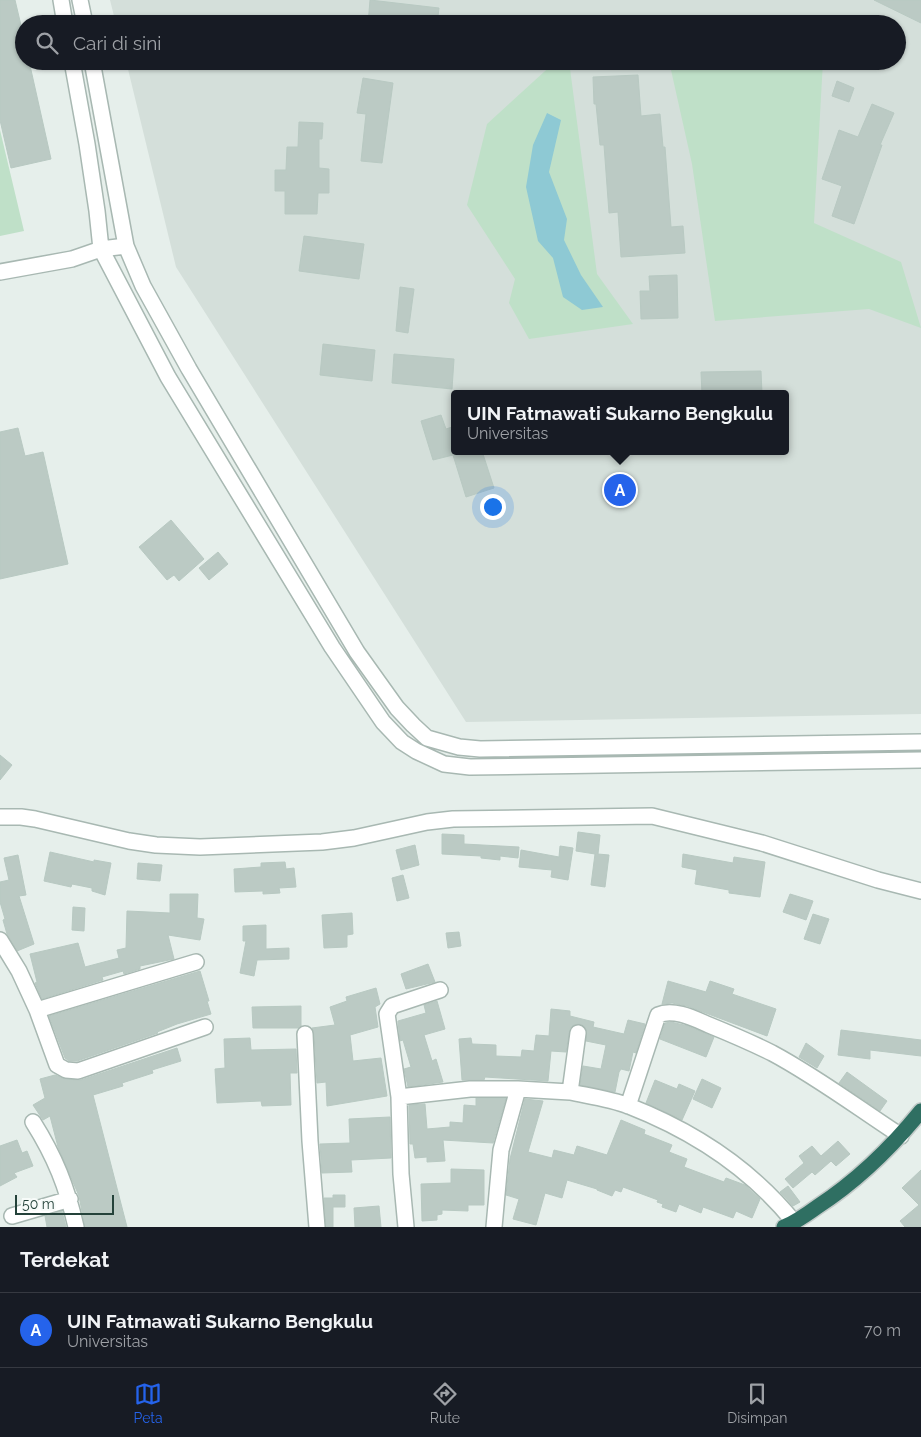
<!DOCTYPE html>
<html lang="id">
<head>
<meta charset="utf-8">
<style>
  :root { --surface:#171b24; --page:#242831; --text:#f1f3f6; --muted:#9ea1a6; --line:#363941; --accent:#2563eb }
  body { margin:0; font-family:Raleway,sans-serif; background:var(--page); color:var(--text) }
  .scale { position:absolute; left:15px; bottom:12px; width:99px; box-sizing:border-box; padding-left:5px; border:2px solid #24423a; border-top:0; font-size:14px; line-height:18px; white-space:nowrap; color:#24423a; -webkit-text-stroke:4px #f7fbf9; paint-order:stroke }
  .you { position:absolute; left:492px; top:506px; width:18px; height:18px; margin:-12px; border:4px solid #fff; border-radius:50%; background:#1a73e8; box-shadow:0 0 0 8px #1a73e833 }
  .badge { display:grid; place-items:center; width:32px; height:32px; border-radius:50%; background:var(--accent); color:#fff; font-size:16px; font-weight:700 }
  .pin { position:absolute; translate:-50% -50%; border:2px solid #fff; box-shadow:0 1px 5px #0006 }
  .popup { position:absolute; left:451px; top:390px; width:338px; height:65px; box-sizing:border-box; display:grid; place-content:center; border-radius:5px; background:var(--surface); filter:drop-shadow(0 1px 4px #0005); font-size:16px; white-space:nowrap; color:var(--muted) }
  .popup b { font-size:19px; color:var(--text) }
  .popup::after { content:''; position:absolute; left:50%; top:100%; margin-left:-10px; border:10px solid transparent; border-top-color:var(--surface) }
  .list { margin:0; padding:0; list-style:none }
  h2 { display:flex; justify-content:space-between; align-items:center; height:65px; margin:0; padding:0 20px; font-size:21px }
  h2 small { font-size:16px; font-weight:400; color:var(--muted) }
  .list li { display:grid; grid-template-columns:32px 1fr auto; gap:15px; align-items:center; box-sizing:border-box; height:75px; padding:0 20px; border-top:1px solid var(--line) }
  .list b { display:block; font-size:19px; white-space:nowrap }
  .list p { margin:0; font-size:16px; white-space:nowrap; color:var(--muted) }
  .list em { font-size:16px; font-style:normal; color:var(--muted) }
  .icon { flex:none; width:28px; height:28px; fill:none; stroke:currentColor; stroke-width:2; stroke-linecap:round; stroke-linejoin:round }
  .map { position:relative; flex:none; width:921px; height:1227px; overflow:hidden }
  .search { position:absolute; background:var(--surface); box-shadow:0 1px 4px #0004; left:15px; right:15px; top:15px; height:55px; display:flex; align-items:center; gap:12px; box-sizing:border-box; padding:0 18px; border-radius:28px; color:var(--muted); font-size:19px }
  .sheet { height:140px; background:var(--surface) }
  nav { display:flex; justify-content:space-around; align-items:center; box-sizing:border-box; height:70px; border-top:1px solid var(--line); background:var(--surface); font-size:14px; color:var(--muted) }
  nav a { display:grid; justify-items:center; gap:2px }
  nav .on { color:var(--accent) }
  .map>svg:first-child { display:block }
  .built { fill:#d4dfda; fill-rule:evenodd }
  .green { fill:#bfe0c8 }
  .water { fill:#8ec9d4 }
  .building { fill:#bbcac4; stroke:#b8c9c2 }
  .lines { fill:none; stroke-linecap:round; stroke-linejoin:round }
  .minor-casing { stroke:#a8b8b2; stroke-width:18 }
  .highway-casing { stroke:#c2cac8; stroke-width:18 }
  .minor { stroke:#fff; stroke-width:15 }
  .highway { stroke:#2f6f62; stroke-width:15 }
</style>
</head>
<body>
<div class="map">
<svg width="921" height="1227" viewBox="0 0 921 1227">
  <rect width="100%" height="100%" fill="#e6efeb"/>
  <path class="built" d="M110,0h811v714l-455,8 -290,-455 -50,-206h771v-37h-781zM455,394h330v57h-330z"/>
  <path class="green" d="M556,61h13l28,213 36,50 -104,15 -20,-36 6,-24 -48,-74 20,-81z
    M669,61h154l-9,162 87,39 20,66 -52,-19 -154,12 -23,-157z
    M0,130l24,101 -24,5z"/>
  <path class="water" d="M547,113l14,7 -12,52 18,47 -3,21 17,35 22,32 -21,3 -19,-13 -10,-39 -15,-17 -12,-54 7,-42z"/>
  <path class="building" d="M0,0h15l9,38v23h5l22,98 -40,9 -11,-48z
    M370,0l69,8 -2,16h-69z
    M874,0h47v23z
    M638,75l3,41 19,-2 3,33h2l6,80 12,-1 2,27 -64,4 -3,-45 -9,1 -5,-68h-4l-4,-41h-2l-1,-27z
    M363,78l30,5 -11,80 -21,-2 5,-47 -9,-1z
    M837,81l17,7 -5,14 -17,-6z
    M872,104l22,9 -14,32h2l-28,79 -22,-8 10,-30 -20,-7 17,-49 19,7z
    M299,122l24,1 -1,16h-3v29l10,1v24h-11l-1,21h-32v-23h-10v-21h11l1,-23h11z
    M304,236l60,8 -5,35 -60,-8z
    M677,275l1,43 -37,1 -1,-28h10l-1,-15z
    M400,287l14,2 -6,44 -12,-2z
    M323,344l52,6 -3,31 -52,-6z
    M394,354l60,5 -2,30 -60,-6z
    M761,371l1,23h-60l-1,-22z
    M441,415l5,14 9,-3v25h27l12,37 -28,9 -13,-42 -20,5 -12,-39z
    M18,428l7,28 18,-4 25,112 -68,15v-147z
    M171,520l33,39 -25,22 -5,-6 -7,5 -28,-33z
    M218,552l10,12 -19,16 -10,-12z
    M0,755l12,10 -12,15z
    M578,832l22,3 -2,19 11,1 -4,32 -14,-2 4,-31 -19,-3z
    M442,834l22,1v9l55,3 -1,11 -18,-2v4l-19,-2v-2l-39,-2z
    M415,845l4,20 -18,5 -5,-20z
    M560,846l13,2 -5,32 -17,-3 1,-7 -33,-3 2,-17 38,7z
    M50,852l44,10v-2l17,3 -6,32 -13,-4v-3l-20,-4 -1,3 -27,-6z
    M683,854l50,9 1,-6 31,5 -5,35 -31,-4v-3l-34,-6 2,-14 -15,-3z
    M18,855l8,40 -7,1 15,48 -17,7 -10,-17 -4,-14 2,-1 -5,-17v-20l9,-2 -5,-22z
    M285,862l1,7 8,-1 2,19 -17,1 1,5 -17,1v-3l-28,1 -1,-23 27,-2v-4z
    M138,863l24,2 -2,16 -23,-2z
    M403,875l6,23 -12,3 -5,-23z
    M170,894h28l-1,24 7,1 -4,21 -32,-5 6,24 -34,7v3l-16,5 -1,-3 -21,6 1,3 -61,19 -7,-16 2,-1 -7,-28 48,-11 7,24 34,-9 -2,-8 9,-2 1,-37 43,2z
    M790,894l23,7 -7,19 -23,-8z
    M73,907l12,1 -1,23 -12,-1z
    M352,913l1,21 -6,1v12l-23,1 -2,-33z
    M813,914l16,5 -9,25 -16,-5z
    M266,925v24l23,-1v11l-32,1 -3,16 -14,-3 6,-32h-3v-15z
    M459,932l2,14 -13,2 -2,-15z
    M428,964l7,18 -29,7 -5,-15z
    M200,971l9,30h-2l4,13 -34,10 -20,8 1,1 -81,28h-8l-4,-3 -16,-42z
    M668,981l38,11 4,-11 24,8 -2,5 44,15 -9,27 -80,-30 -15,-3 -10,1z
    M376,988l4,16 -5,3 3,20 -28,8 3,26 28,-3 6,38 -60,10 -1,-24 -9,1 -3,-49 -2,-6 23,-3 -5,-18 17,-6 -1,-4z
    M437,1001l8,28 -21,6 8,26 4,-2 7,23 -35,5 -4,-18 7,-2 -8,-27 -3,1 -2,-20 28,-8 -2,-8z
    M301,1006v20l-3,2h-45l-1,-21z
    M551,1009l19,2v5l24,6 -1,5 31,7 4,-14 17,4 -9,29 -3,-1 -4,19 -8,-2 -2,3 -4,20 -35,-7 3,-19 18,3 5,-24 -20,-4v-12l-7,-5 -5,1 -4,3 -4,24 -15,-1 -3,30 -63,-4 -1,3h-22l-3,-41 12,-1 1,6 24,1v11l25,1 1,-7 12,1 2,-16 13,1z
    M671,1022l17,4 26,11 -8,20 -46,-18 5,-16z
    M841,1030l80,10v16l-51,-6v9l-32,-4z
    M250,1038l1,12 45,-1 1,24h-7l1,32 -29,1 -1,-5 -44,2 -2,-34 10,-1 -1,-29z
    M806,1043l18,13 -7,12 -18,-11z
    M177,1048l4,13 -29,9 1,3 -31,10 1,3 -30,9 34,132h-42l-6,-31 -21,-49 -8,-31 -7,4 -10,-15 12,-7 -5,-19 15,-4 10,4 16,1z
    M847,1072l40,29 -7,10 -41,-28z
    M702,1079l19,9 -9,20 -19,-9z
    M655,1080l22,9 2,-5 16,7 -13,29 -36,-17z
    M476,1098h30l-13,45 -50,-3 2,21 -18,1v-5l-12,1 -2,-14h-3l-1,-39 16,-1 2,25 23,-2v-5l13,1 1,-18 12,1z
    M525,1099l18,2 -15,51 24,6 2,-8 20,5 3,-9 30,9 14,-35 24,10 -1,4 28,11 -3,7 18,7 -3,8 40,15 2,-4 19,7 15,14 -8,19 -16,-7 -3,7 -30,-11 -2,6 -22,-9 -3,8 -14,-5 1,-3 -6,-2 1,-2 -35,-13 -2,5 -6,-2 -3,6 -15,-6v-1l-30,-9 -5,18 -17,-5 -9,32 -23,-6 6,-20 -13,-4 4,-36z
    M390,1117l1,41 -40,2 1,12 -30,1 -2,-29 30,-1 -1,-24z
    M17,1140l5,13 5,-2 6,15 -19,7 3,4 -17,9v-40z
    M838,1141l12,13 -14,12 -5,-5 -16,14 -3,-3 -19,16 -8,-9 19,-16 -5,-7 13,-10 9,10z
    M451,1169l33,1v35h-16v6l-26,-1v4l-5,1v5l-15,1 -1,-37 30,-1z
    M921,1170v57h-16l-5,-6 19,-16 -17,-17z
    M788,1186l12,16 -7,4 -13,-14z
    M333,1195h12v12h-12v20h-7l-2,-29h9z
    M379,1206l2,21h-26l-1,-19z
    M62,1211l4,16h-19l-2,-11z"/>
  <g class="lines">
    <g class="minor-casing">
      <path id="minor" d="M61,0l4,24
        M80,0l5,24
        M72,61l15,83 10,67 4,38 67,128 164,270 51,75 19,20 14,9 28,13 26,3 451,-7
        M92,61l34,185 17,40 46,83 168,283 40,56 16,17 14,13 32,9 21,2 441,-7
        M0,272l72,-13 29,-10 25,-3
        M0,817h21l14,2 94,22 27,4 44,2 122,-5 32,-4 73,-16 26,-3 199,-3 110,27 116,37 43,11
        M0,940l19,31 18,39 20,55 9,5 12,1 127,-44
        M37,1010l159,-48
        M305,1034l5,107 7,86
        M570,1092c19,4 41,7 59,14 64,25 122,63 165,116
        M399,1097l71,-8h48l52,3 8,-59
        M628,1106l30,-91c16,-7 37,4 51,10 22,9 43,18 63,28 45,24 86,55 129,83
        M33,1122c22,35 34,65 43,105
        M12,1216l58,-17
        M406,1227l-5,-53 -2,-77 -12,-83 5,-8 48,-16
        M494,1227l7,-77 17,-61"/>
    </g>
    <g class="highway-casing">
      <path id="highway" d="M784,1227c12,-5 22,-12 33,-20 40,-26 74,-59 104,-96"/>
    </g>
    <use href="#minor" class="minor"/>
    <use href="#highway" class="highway"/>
  </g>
</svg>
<div class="scale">50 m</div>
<div class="you"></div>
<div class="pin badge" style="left:620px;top:490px">A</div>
<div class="popup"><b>UIN Fatmawati Sukarno Bengkulu</b>Universitas</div>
<div class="search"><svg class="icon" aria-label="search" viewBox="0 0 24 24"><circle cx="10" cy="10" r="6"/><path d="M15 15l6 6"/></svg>Cari di sini</div>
</div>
<section class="sheet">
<h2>Terdekat<small></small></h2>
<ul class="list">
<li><span class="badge">A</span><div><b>UIN Fatmawati Sukarno Bengkulu</b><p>Universitas</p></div><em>70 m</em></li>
</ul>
</section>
<nav>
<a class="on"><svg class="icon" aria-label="map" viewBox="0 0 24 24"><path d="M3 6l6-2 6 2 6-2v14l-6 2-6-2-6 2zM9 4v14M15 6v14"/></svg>Peta</a>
<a><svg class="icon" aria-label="directions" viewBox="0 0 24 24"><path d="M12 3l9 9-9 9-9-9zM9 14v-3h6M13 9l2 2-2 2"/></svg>Rute</a>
<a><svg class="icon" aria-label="saved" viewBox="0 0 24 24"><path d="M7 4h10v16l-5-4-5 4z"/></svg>Disimpan</a>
</nav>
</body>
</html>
